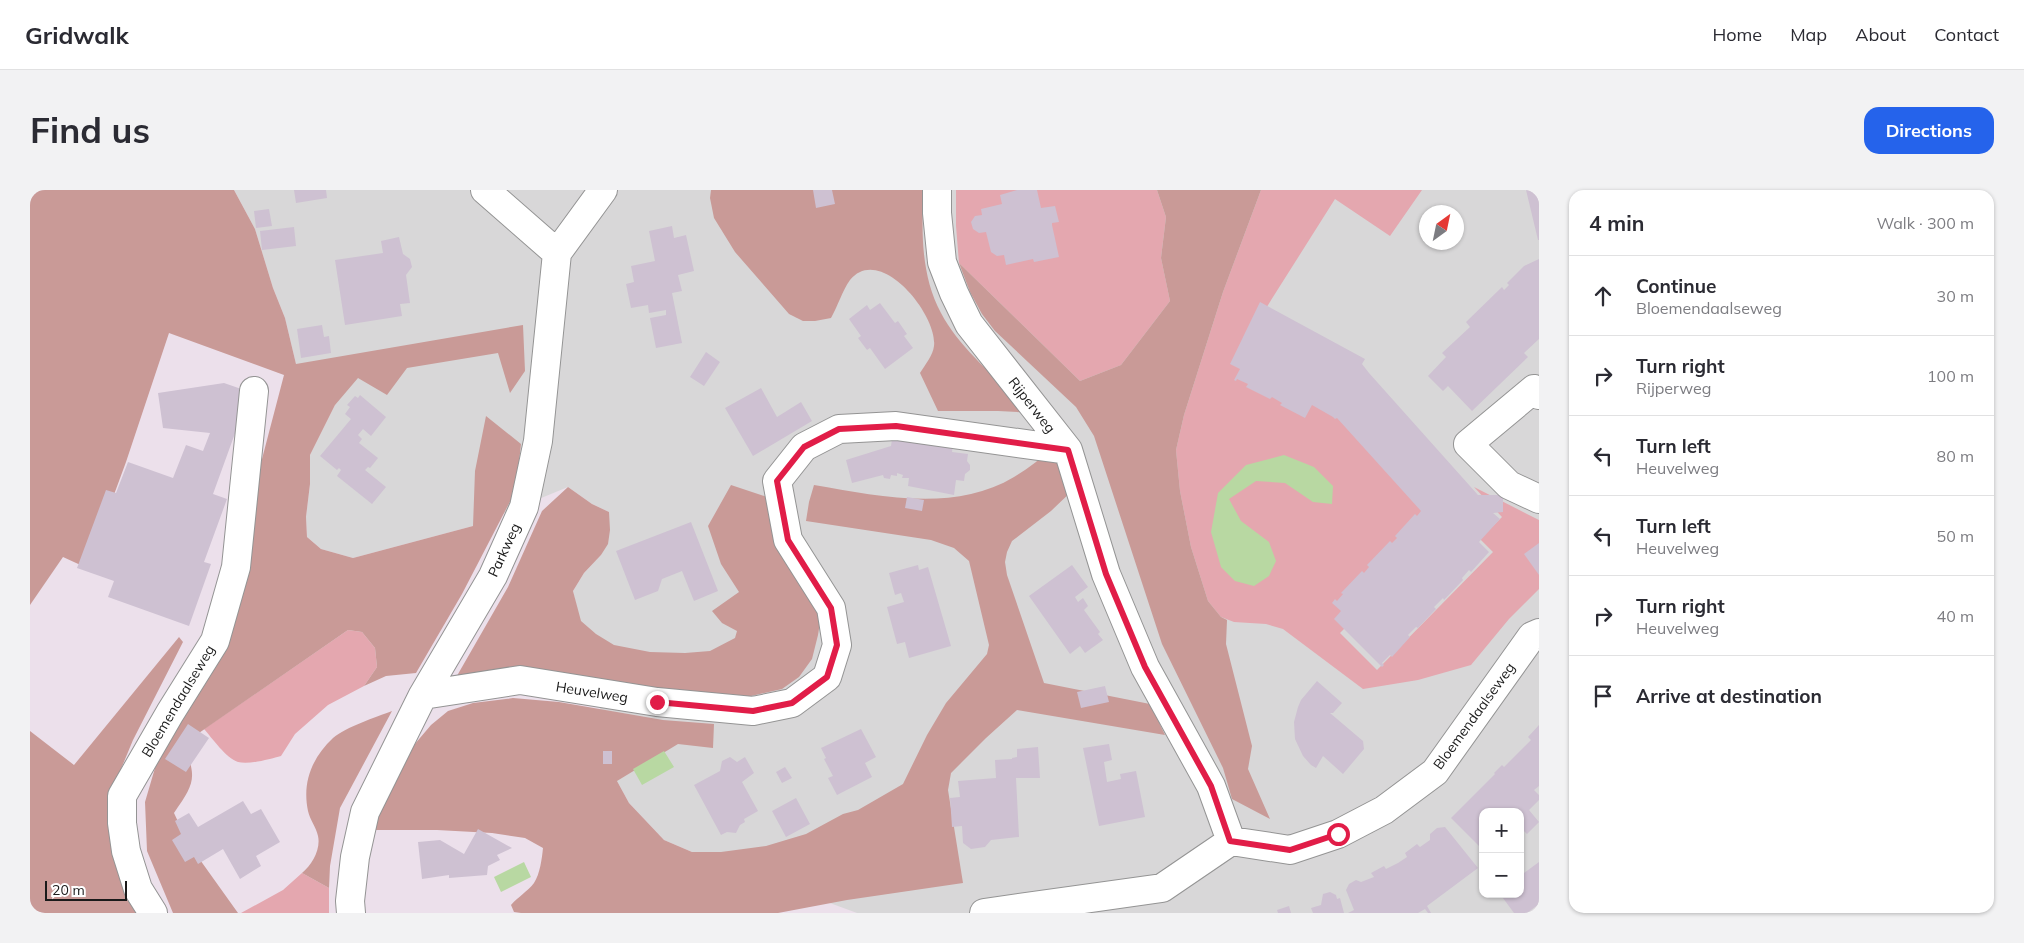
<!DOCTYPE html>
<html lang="en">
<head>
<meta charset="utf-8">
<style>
  :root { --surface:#fff; --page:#f2f2f3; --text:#2b2b33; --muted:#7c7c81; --line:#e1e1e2; --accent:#2563eb }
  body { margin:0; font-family:Mulish,sans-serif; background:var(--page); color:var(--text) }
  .controls { position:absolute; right:15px; bottom:15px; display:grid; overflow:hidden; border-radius:10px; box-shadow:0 1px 4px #0004 }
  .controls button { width:45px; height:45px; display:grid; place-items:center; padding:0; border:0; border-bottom:1px solid var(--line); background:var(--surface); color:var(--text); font:25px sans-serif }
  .compass { position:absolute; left:1389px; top:15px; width:45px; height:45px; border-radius:50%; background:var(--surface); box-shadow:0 1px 4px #0004; rotate:33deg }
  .scale { position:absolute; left:15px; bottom:12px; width:82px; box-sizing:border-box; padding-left:5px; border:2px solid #1a1a1a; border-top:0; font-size:14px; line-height:18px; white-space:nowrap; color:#1a1a1a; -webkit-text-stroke:4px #fff; paint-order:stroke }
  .stop { position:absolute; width:15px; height:15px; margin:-11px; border:4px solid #e11d48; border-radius:50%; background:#fff }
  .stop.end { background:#e11d48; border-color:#fff; box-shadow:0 1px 5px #0008 }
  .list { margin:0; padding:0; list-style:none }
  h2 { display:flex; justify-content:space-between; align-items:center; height:65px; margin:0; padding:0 20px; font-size:21px }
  h2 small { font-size:16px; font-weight:400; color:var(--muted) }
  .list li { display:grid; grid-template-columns:32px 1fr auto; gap:15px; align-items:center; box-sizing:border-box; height:80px; padding:0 20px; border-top:1px solid var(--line) }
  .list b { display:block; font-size:19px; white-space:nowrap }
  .list p { margin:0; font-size:16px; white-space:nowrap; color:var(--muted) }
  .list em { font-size:16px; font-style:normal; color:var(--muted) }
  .icon { flex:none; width:28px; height:28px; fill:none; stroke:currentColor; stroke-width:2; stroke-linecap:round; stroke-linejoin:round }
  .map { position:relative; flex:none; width:1509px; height:723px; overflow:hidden; border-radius:15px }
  header { display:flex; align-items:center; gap:30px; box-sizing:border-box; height:70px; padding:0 25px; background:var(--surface); border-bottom:1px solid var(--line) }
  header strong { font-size:24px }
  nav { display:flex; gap:28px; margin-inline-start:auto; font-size:18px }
  .intro { display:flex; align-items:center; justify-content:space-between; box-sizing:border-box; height:120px; padding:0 30px }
  h1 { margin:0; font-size:35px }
  .button { padding:12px 22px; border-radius:15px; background:var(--accent); color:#fff; font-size:18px; font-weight:700 }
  main { display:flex; gap:30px; padding:0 30px }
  aside { flex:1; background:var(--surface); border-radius:15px; box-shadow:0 1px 4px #0004 }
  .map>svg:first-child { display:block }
  .residential { fill:#d8d7d8; fill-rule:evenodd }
  .grass { fill:#e4a7af }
  .forest { fill:#c99a97 }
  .water { fill:#b8d8a2 }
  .building { fill:#cec1d2 }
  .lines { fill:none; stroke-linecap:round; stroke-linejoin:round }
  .minor-casing { stroke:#949494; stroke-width:30 }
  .minor { stroke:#fff; stroke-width:28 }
  .route { stroke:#e11d48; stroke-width:6 }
  .labels { text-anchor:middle; stroke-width:4; stroke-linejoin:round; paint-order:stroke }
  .street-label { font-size:14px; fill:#1a1a1a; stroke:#fff }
</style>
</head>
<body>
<header>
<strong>Gridwalk</strong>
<nav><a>Home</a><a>Map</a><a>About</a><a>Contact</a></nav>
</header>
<div class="intro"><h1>Find us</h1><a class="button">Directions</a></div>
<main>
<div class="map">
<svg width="1509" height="723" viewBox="0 0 1509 723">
  <rect width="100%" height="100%" fill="#ece0eb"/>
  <path class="residential" d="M204,0h1305v723h-682l-165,-61 -28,-12 -35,-37 -12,-22 -44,-190 11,-18 17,-18 8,-43 -17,-8 -24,-17 -95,39 -120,32 -32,-9 -14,-12 -1,-20 4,-33v-29l25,-50 -39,-41 -11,-46 -12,-30 -18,-59zM1396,22h30v30h-30zM1453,622h37v82h-37z"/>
  <path class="grass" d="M926,0h201l9,27 -5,41 9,43 -49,64 -41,16 -121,-118 -3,-37z
    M1231,0h161l-32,46 -55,-37 -91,144 94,58 111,122 -109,110 37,37 116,-118 -13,-13 22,-22 -28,-30 65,33v69l-30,30 -38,46 -53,15 -55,9 -80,-60 -17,-5 -32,-2 -13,-5 -13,-16 -17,-54 -11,-56 -4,-41 8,-35 39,-123z
    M318,440l14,2 13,16 2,19 -13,19 -36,19 -33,29 -14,22c-11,3 -32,9 -43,6 -12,-4 -26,-24 -34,-33z
    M272,683l27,15v25h-88l42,-23z"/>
  <path class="forest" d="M0,0h204l21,39 18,59 12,30 11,46 227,-39 2,46 -15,22 -12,-40 -91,15 -20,27 -29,-17 -23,27 -25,50v29l-4,33 1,20 14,12 32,9 120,-32 2,-55 11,-55 35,28 -5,46 -54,104 -46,79 -30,3 -22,10 13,-19 -2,-19 -13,-16 -14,-2 -165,114c15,34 11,40 -9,69l14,30 50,70h-65l-26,-62 -2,-49 10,-34 40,-79 17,-39 72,-275 -115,-42 -43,129 -39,106 -24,-11 -33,48z
    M681,0h213c-3,41 -3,86 17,123 20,38 62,71 93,100l-36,-2h-60l-18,-38c5,-8 13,-18 14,-27 4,-31 -54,-103 -84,-66 -8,11 -12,26 -19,38l-16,3h-12l-14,-7 -54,-62 -21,-34 -4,-20z
    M1127,0h104l-38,102 -39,123 -8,35 4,41 11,56 17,54 13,16 6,3 -1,24 26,102 -4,23 22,50 -38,-20 -9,-31 -61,-124 -68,-208 -18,-29 -81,-76 -13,-17 -12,-22 -11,-29 121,118 41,-16 49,-64 -9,-43 5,-41z
    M1024,257l20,42 -23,22 -39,30 -5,11 -2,10 2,13 37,108 106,21 15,31 -148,-25 -31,28 -35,35 -3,17 15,93 -116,17 -69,13h-257l-7,-1 -3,-7c7,-8 17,-14 23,-22 6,-9 8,-25 9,-35l-18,-10 -33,-5 -55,-3h-62l5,-19 23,-53 28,-33 17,-14 25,-8 40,-5 46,4 104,18 51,4 -1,24 -35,-4 -61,37 12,22 35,37 28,12h29l45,-6 40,-12 37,-20 15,-4 45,-26 24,-49 19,-32 41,-49 2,-9 -20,-84 -15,-13 -23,-8 -125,-19 3,-19 5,-17c65,11 140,28 200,-8 14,-8 27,-19 40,-30z
    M701,295l45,15 46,110 -4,25 -6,24 -13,18 -17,12 -44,10 -284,-18 54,-94 34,-76 26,-24 24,17 17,8 1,18 -2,14 -7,11 -17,18 -11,18 8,30 15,13 18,11 36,7 35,1 25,-2 25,-13 2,-7 -15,-8 -10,-12 27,-19 -18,-28 -13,-38z
    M149,447l4,5 -50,98 -17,41 22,132h-108v-182l44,34z
    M362,521l-52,97 -10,58 -1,22 -27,-15c10,-8 19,-24 16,-37 -2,-9 -8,-16 -10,-25 -6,-29 4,-53 25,-73 13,-11 43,-21 59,-27z"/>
  <path class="water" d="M1254,265l30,12 19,19 -1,18 -19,-2 -28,-19 -29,-2 -27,18 12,22 28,21 7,19 -7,15 -15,10 -19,-5 -14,-14 -10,-35 7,-39 28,-28z
    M634,561l10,16 -32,18 -9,-16z
    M494,672l7,15 -30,15 -7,-15z"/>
  <path class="building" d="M264,0h32l1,8 -31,5z
    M783,0h19l3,14 -19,4z
    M987,0h20l4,18 14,-2 4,16 -7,1v2l7,32 -25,5 -1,-3 -27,6 -2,-10 -7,1 -6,-4 -5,-20 -7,1 -6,-4 -2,-7 4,-6 7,-1 -1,-6 21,-5 -2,-9z
    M1496,0h13v50h-1z
    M239,19l3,17 -16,2 -2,-17z
    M642,36l2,12 12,-3 8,36 -16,4 4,16 -10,2 10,50 -26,5 -6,-30 16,-3v-5l-17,3 -1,-8 -17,3 -5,-24 8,-2 -3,-16 24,-5 -6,-30z
    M264,37l2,19 -34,4 -2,-19z
    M369,47l4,17 7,5 2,8 -6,8 4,28 -10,1 2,12 -57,9 -10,-65 48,-7 -2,-12z
    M1509,69v80l-15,14 4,4 -56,54 -24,-25 -5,5 -15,-15 18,-19 -4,-4 28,-26 -4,-5 36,-35 2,3 5,-5 -2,-2 17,-17z
    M1230,112l105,57 -3,5 7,9 109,122h25v17l-10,1 7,6 -21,23 10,10 -18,20 -2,-2 -7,8 1,2 -19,20 -1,-2 -9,9 2,2 -18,19 -2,-1 -8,8 2,2 -18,20 -2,-2 -8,8 2,2 -2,2 -48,-48 7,-8 -9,-8 3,-4 2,2 6,-7 -2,-1 21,-22 2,2 5,-6 -2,-2 23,-24 2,2 5,-5 -2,-2 20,-22 2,2 4,-5 -84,-93 -2,1 -2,-2 -21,-12 -7,13 -25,-13 2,-2 -10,-6 -2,2 -24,-12 2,-3 -11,-5 -1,2 -2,-1 6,-11 -10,-5z
    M850,113l15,20 3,-2 9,13 -3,2 9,12 -28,21 -15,-21 -3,2 -9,-12 3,-2 -12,-17 18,-14 3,5z
    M292,135l2,12 5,-1 2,17 -30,5 -4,-29z
    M676,162l14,10 -16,24 -14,-9z
    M194,193l26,9 -37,102 14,5 -23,63 7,2 -22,62 -81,-29 6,-16 -37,-13 29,-78 10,3 12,-31 45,16 13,-33 17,6 7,-18 -47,-5 -5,-35z
    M731,198l16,29 24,-15 11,19 -59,35 -28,-48z
    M330,205l26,22 -15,19 -8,-7 -5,6 4,4 -3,4 19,15 -8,10 -2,-1 -3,3 21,17 -14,17 -35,-28 4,-6 -2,-2 -2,2 -17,-14 31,-37 -6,-5 5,-7 -3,-2 8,-9 3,2z
    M862,249l31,5v-4l30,4 -1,8 16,2 -1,7 3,4v5l-5,4 -1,7 -8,-1 -2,15 -46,-9 1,-8h-7l1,-3 -6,-2v3l-6,-1 -1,4 -6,-1 -1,-3 -31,8 -6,-23 45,-14z
    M877,307l17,3 -2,11 -17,-3z
    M661,332l27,69 -24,10 -12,-30 -20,8 -4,12 -23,9 -19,-49z
    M1509,353v32l-15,-21z
    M888,375l1,5 9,-3 23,79 -42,12 -4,-16 -8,2 -10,-37 17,-5 -3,-9 -6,2 -6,-22z
    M1042,375l16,22 -13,10 3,5 5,-4 5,8 -4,4 16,22 -2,2 5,6 -18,13 -5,-7 -10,8 -41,-58z
    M1287,491l25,22 -9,10h-3l33,28 1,8 -21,25 -20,-18 -7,12 -5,-3 -8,-9 -8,-17 -1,-17 4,-15 3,-7z
    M1075,496l4,16 -28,6 -4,-16z
    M158,534l21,14 -23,34 -21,-13z
    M1509,535v61l-5,4 5,5v5l-10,10 10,12 -12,12 -7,-7v-15h-37v38l-32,-32 44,-44 -1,-1 8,-8 2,2 27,-27 -3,-3z
    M831,539l15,28 -11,6 7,14 -35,18 -9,-17 5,-2 -9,-17 2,-1 -5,-10z
    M1079,554l3,16 -8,2 3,20 14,-3 -1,-5 16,-3 9,46 -46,9 -16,-78z
    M1008,557l2,31h-24l3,59 -28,3 -6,7 -14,2 -8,-6 -1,-17 -10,1 -2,-29 10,-1 -2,-16 38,-3 -1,-18 17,-1v-1l5,-1v-8z
    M573,561h9v13h-9z
    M700,567l7,5 8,-5 9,16 -12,9 16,29 -14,8 1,3 -5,3 -4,8 -9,-1 -6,3 -27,-50 26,-14 2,-10z
    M755,577l7,11 -10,5 -6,-11z
    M766,608l14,26 -24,13 -14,-26z
    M213,611l8,13 10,-5 19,33 -24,14 5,10 -21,13 -17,-30 -25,15 -4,-7 -9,5 -13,-22 9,-6 -6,-13 14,-8 9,14z
    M1415,637l33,41 -51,38 4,7h-3l-3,-4 -7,4h-70l6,-3 -8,-20 3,-6 7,-4 5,2 13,-5 -3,-4 13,-7 2,3 12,-6 9,-6 -2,-4 12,-9 3,3 10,-7v-6l7,-6z
    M448,639l34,19 -15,7 3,5 -12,6 -1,9 -38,3v-3l-27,4 -4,-37 22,-2 24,14z
    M1509,672v42l-12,9h-13l-14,-19h20v-18z
    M1300,702l6,3 1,4 3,-1 4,15h-31l-2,-5 10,-3 2,-11z
    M1259,716l2,7h-13l-1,-3z"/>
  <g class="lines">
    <g class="minor-casing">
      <path id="minor" d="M907,0v23l5,49 12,31 15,31 99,126 38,124 39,93 66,119 20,55
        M527,63l46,-63
        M1509,205l-5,-6 -66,55 41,41 30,14
        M393,505l97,-15 137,22 96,9 39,-8 35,-26 10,-32 -6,-37 -43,-68 -11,-59 27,-34 35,-18 57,-3 172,24
        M123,723l-15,-24 -12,-38 -4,-28v-27l48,-83 45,-72 21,-74 18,-176
        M321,723l-1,-12 5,-44 10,-45 58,-117 70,-119 31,-69 14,-66 19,-188 -72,-63
        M954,723l178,-25 69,-47 59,9 48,-16 46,-24 51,-38 97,-136 7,-3"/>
    </g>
    <use href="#minor" class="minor"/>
  </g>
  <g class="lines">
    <path class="route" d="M627,512l96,9 39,-8 35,-26 10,-32 -6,-37 -43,-68 -11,-59 27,-34 35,-18 57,-3 172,24 38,124 39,93 66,119 19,55 60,9 48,-16"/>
  </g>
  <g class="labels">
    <g class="street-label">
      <text transform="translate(1002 215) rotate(52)" y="5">Rijperweg</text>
      <text transform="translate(474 360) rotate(-65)" y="5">Parkweg</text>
      <text transform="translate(562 502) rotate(9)" y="5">Heuvelweg</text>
      <text transform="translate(148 511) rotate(-59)" y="5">Bloemendaalseweg</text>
      <text transform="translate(1444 526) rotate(-54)" y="5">Bloemendaalseweg</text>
    </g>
  </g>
</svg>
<div class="controls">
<button>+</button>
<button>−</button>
</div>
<svg class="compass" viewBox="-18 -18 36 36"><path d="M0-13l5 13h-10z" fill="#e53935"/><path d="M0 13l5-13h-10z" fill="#7c7c81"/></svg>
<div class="scale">20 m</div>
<div class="stop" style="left:1308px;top:644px"></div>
<div class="stop end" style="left:627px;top:512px"></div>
</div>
<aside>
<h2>4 min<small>Walk · 300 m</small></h2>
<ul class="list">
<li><svg class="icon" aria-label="ahead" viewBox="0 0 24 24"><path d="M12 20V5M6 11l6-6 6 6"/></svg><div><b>Continue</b><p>Bloemendaalseweg</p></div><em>30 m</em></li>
<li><svg class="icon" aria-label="right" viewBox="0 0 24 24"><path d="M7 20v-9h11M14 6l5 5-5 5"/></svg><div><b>Turn right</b><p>Rijperweg</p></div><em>100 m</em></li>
<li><svg class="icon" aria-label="left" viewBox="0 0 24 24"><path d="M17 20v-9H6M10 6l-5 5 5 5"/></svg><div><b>Turn left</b><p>Heuvelweg</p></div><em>80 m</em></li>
<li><svg class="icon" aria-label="left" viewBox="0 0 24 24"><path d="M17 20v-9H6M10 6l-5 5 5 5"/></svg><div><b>Turn left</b><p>Heuvelweg</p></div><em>50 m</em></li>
<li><svg class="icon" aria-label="right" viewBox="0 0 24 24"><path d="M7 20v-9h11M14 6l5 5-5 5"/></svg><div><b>Turn right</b><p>Heuvelweg</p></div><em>40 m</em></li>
<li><svg class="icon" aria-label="arrive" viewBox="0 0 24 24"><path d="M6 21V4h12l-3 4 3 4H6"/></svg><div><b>Arrive at destination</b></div></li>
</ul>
</aside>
</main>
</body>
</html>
